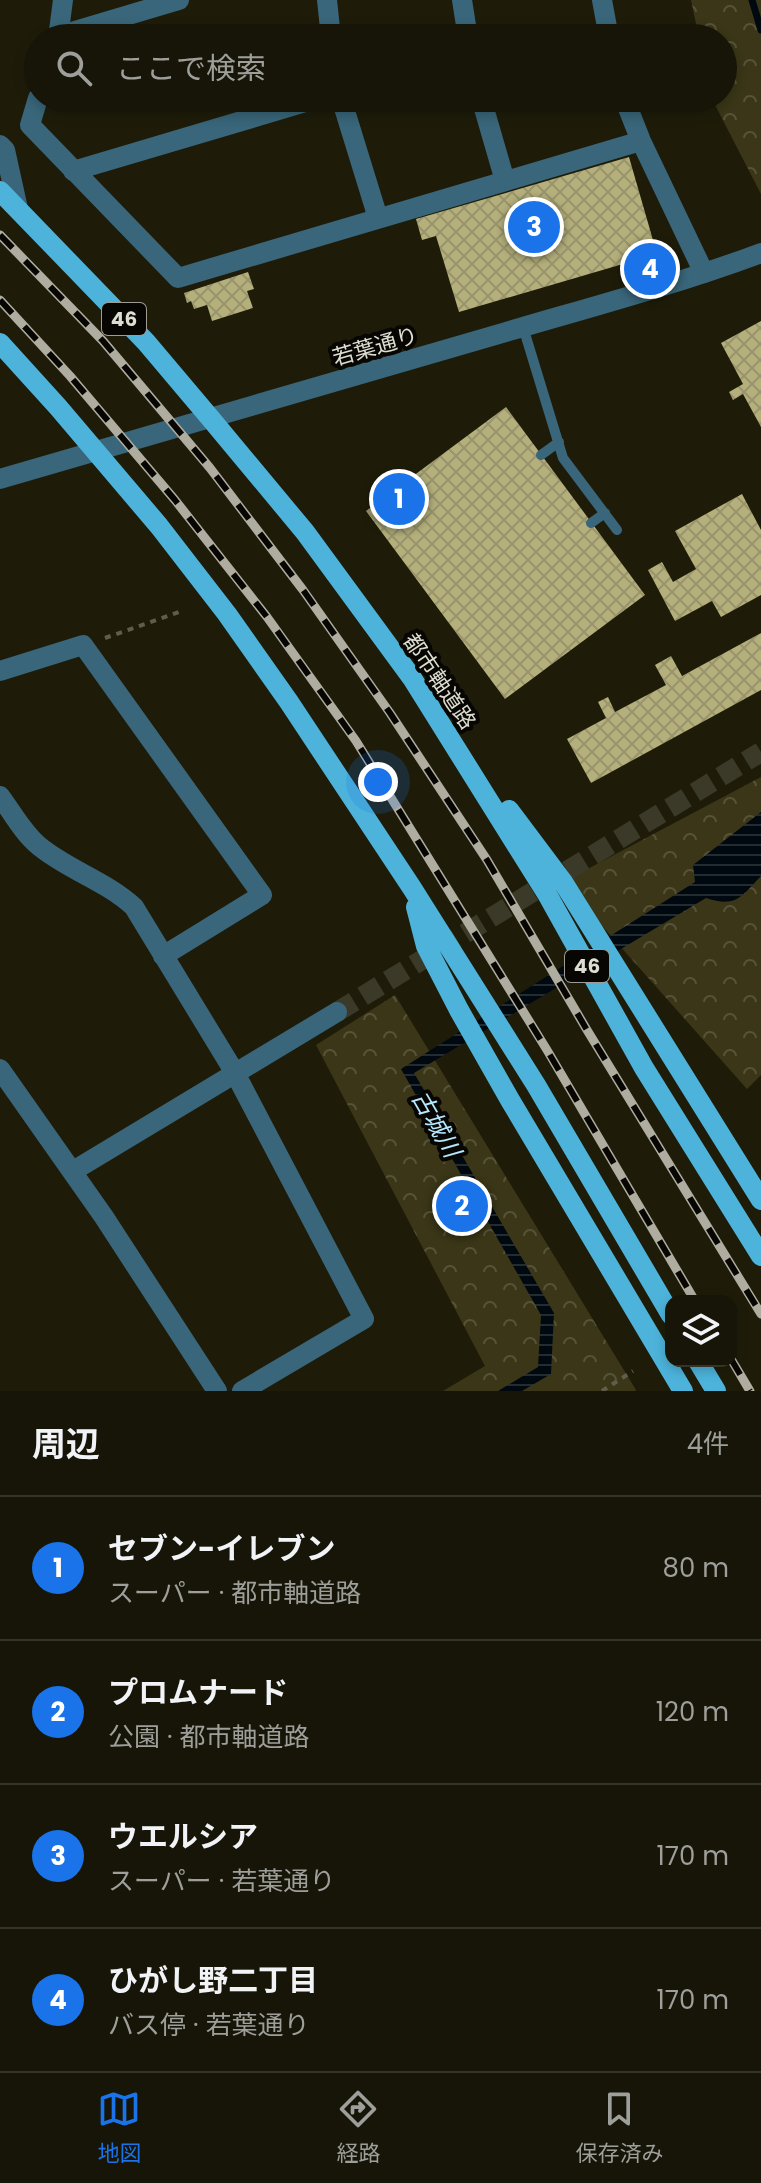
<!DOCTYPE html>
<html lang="ja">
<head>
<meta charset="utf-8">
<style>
  :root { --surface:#161507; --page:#232215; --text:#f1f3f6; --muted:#9e9f9b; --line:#353428; --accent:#1a73e8 }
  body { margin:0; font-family:Poppins,"Noto Sans JP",sans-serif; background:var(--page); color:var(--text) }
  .controls { position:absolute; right:24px; bottom:24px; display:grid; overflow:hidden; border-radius:16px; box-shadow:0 4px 12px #0003 }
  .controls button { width:72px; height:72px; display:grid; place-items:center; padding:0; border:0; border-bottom:2px solid var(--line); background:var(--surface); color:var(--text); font:40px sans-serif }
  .you { position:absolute; left:378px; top:782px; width:28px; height:28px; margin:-20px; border:6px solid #fff; border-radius:50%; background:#1a73e8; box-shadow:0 0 0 12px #1a73e833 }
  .badge { display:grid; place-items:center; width:52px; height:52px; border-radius:50%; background:var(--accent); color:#fff; font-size:26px; font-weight:700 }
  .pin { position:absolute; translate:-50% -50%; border:4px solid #fff; box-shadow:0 2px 8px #0006 }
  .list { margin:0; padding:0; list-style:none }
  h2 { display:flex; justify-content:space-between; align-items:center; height:104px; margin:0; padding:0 32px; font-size:34px }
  h2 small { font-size:26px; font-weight:400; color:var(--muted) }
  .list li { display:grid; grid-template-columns:52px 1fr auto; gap:24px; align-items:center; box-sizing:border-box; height:144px; padding:0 32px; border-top:2px solid var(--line) }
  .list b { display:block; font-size:30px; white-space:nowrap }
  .list p { margin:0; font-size:26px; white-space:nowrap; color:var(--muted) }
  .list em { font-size:26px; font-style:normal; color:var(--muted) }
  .icon { flex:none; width:44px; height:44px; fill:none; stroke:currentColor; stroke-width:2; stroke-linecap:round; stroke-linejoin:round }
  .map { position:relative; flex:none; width:761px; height:1391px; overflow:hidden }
  .search { position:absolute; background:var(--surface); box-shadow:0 4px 12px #0003; left:24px; right:24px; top:24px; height:88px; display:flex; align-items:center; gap:20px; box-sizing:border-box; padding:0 28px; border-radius:44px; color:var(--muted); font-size:30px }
  .sheet { height:680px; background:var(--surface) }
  nav { display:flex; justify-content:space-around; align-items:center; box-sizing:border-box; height:112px; border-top:2px solid var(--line); background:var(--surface); font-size:22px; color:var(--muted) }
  nav a { display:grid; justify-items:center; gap:4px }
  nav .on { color:var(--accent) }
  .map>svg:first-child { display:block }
  .park { fill:url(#park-crowns) }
  .water { fill:url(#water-rules) }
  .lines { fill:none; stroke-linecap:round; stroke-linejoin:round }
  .stream { stroke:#00090f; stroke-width:7 }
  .building { fill:url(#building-cross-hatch) }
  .tertiary-tunnel { stroke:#3b3927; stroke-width:20; stroke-dasharray:20 10; stroke-linecap:butt }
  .path { stroke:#5f5e4d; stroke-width:4; stroke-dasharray:6 6; stroke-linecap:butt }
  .service { stroke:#39667a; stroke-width:10 }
  .minor { stroke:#39667a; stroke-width:20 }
  .tertiary { stroke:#39667a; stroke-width:20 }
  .primary { stroke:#4db3db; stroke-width:20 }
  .rail-casing { stroke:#afada0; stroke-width:9 }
  .rail { stroke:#070602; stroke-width:6; stroke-dasharray:18; stroke-linecap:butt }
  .labels { text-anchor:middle; stroke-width:8; stroke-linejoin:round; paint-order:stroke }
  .shield { fill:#070602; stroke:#9e9c94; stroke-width:2 }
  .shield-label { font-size:20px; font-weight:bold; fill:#deddd2 }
  .street-label { font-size:22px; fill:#deddd2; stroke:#070602 }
  .water-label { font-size:24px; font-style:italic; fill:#b6e8ff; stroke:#070602 }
</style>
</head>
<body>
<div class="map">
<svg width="761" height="1391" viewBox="0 0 761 1391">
  <defs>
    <pattern id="park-crowns" width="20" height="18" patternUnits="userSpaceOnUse" patternTransform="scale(2)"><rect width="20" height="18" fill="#3a3617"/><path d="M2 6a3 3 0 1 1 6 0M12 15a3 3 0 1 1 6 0" fill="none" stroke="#565338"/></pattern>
    <pattern id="water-rules" width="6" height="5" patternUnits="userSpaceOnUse" patternTransform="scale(2)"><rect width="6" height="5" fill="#00090f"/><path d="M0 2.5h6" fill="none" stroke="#252c31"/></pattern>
    <pattern id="building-cross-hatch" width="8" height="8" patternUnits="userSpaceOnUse" patternTransform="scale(2)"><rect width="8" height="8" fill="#b4af7b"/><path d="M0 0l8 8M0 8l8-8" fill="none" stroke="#98946c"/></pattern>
  </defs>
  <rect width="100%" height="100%" fill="#1e1c09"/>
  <path class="park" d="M691,0h70v194l-49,-95 11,-1v-60h-24z
    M761,777v298l-14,14 -184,-207z
    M395,995l241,395 -1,1h-192l42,-25 -169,-321z"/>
  <path class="water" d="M761,812v64c-20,21 -25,32 -55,22l-292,175 140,240 -3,61 -29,17h-24l40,-24 3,-52 -140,-246 294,-187 -2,-17z"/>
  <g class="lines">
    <path class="stream" d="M752,0l9,30"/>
  </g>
  <path class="building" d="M629,157l28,97 -198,58 -23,-76 -14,4 -6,-21z
    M248,272l6,17 -7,2 6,17 -41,13 -5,-16 -13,4 -3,-8 -4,2 -3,-10z
    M761,321v106l-18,-33 -10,6 -4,-8 14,-8 -22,-41z
    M506,407l139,188 -140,104 -139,-188z
    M742,494l19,36v65l-40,22 -9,-16 -37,20 -27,-51 14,-8 11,20 23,-13 -21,-38z
    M761,633v57l-170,93 -24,-44 39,-21 -8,-16 10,-5 7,15 51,-27 -11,-20 16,-9 11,20z"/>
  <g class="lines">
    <path class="tertiary-tunnel" d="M337,1012l424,-260"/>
    <path class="path" d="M105,638l74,-26
      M602,1391l31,-20"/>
    <path class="service" d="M523,327l40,131 54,72
      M541,455l18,-13
      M591,523l14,-10"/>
    <path class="minor" d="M327,0l4,38
      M462,0l6,38
      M602,0l7,38
      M58,36l121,-36
      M58,38l5,-38
      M38,98l-8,27 148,153 463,-137
      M341,98l37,120
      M481,98l24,83
      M624,98l17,43 63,132
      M0,145l5,5 13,59
      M73,171l246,-73
      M0,671l83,-26 179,250 -99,61
      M0,796c12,16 23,37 39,50 29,24 67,35 95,61l101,166 129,246 -122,72"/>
    <path class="tertiary" d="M0,479c168,-50 338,-97 506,-147 85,-25 172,-48 255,-79
      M0,1069l104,148 113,174
      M73,1171l264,-159"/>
    <path class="primary" d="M0,191l146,151 65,77 94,113 107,146 135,216 97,174 117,188
      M0,343l58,64 101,119 68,88 62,88 123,186 124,197 135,230
      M509,810l54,72 198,318
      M416,907l10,39 33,64 51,90 173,291
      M698,1361l18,30"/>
    <g class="rail-casing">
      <path id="rail" d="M0,235l103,106 107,127 93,122 87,123 97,147 100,170 174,284
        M0,300l70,76 105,124 92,117 89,124 191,309 148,251
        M731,1359l19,32"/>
    </g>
    <use href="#rail" class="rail"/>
  </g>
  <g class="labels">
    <g class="shield">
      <rect x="102" y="303" width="44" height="32" rx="6"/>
      <rect x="565" y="950" width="44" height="32" rx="6"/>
    </g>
    <g class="shield-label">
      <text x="124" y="326">46</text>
      <text x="587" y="973">46</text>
    </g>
    <g class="street-label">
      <text transform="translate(375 346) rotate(-16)" y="8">若葉通り</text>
      <text transform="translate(440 681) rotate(56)" y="8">都市軸道路</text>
    </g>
    <g class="water-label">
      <text transform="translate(436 1124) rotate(60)" y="8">古城川</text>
    </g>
  </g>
</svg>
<div class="controls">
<button><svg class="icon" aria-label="layers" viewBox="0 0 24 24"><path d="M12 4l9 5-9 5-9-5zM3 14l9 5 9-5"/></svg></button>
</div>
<div class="you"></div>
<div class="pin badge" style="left:399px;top:499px">1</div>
<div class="pin badge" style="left:462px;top:1206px">2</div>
<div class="pin badge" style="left:534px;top:227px">3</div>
<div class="pin badge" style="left:650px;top:269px">4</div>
<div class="search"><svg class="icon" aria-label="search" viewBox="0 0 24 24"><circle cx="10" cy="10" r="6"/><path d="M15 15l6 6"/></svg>ここで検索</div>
</div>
<section class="sheet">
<h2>周辺<small>4件</small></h2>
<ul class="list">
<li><span class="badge">1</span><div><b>セブン-イレブン</b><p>スーパー · 都市軸道路</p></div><em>80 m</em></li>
<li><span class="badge">2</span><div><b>プロムナード</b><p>公園 · 都市軸道路</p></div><em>120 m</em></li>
<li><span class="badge">3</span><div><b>ウエルシア</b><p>スーパー · 若葉通り</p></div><em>170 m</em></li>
<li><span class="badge">4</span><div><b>ひがし野二丁目</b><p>バス停 · 若葉通り</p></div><em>170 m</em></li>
</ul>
</section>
<nav>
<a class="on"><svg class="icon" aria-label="map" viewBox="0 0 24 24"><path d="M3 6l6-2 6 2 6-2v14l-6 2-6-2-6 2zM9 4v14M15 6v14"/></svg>地図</a>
<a><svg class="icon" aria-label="directions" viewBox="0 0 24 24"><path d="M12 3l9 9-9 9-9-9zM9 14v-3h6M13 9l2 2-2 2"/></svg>経路</a>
<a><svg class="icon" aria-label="saved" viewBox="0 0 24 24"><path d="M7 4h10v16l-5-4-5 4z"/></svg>保存済み</a>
</nav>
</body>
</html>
